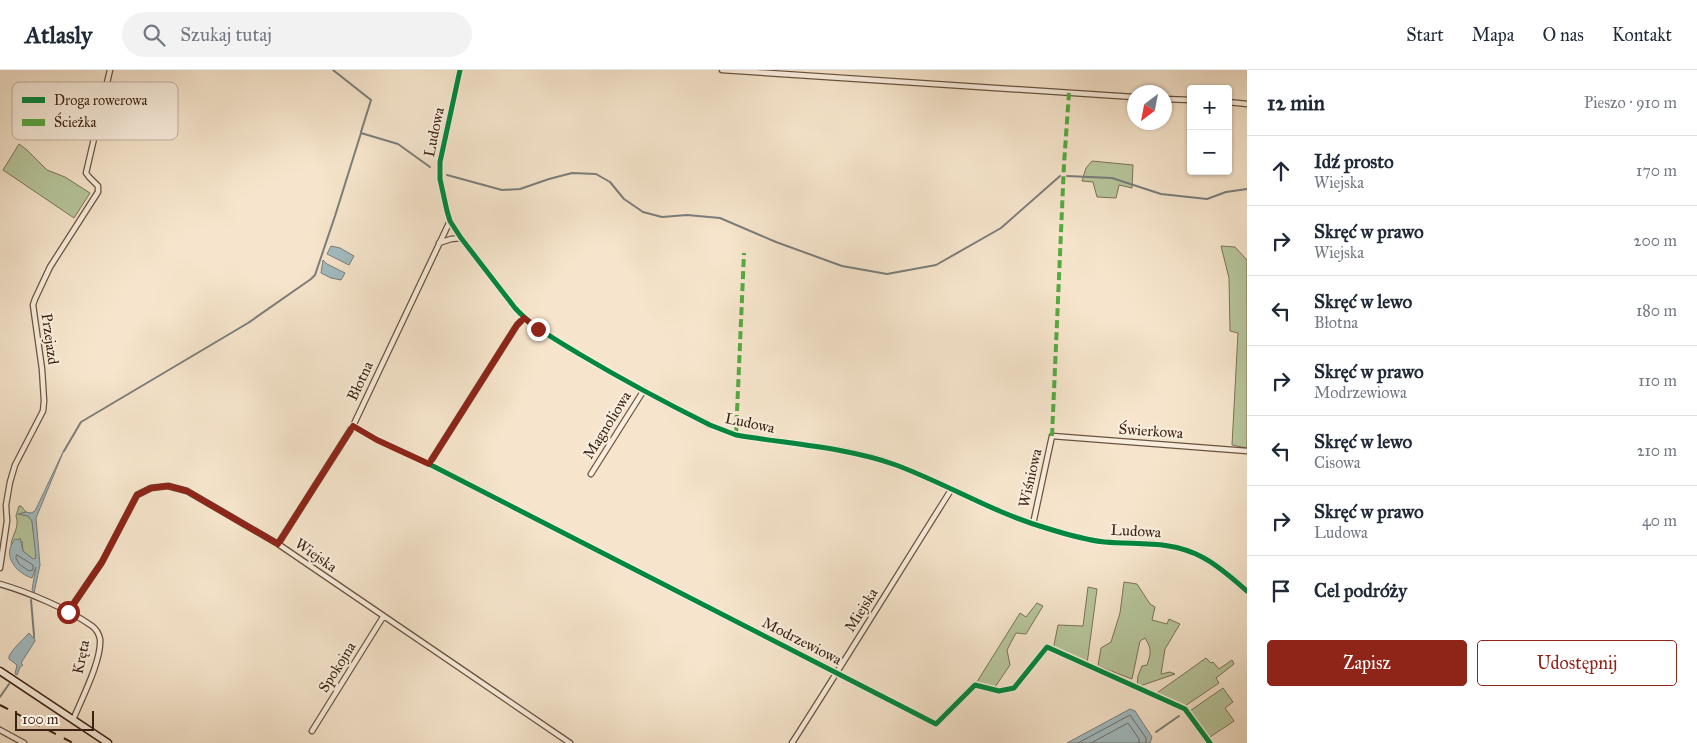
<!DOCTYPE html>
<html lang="pl">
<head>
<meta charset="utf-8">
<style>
  :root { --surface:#fff; --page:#f2f2f3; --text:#1f2937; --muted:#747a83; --line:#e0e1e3; --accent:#8f2418 }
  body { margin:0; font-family:"IM FELL Great Primer",serif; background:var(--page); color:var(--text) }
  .controls { position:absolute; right:15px; top:15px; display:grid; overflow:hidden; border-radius:5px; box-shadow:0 1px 4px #0004 }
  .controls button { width:45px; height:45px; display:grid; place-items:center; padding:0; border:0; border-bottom:1px solid var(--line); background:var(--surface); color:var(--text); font:25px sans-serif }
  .compass { position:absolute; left:1127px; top:15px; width:45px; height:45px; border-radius:50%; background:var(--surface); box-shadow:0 1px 4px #0004; rotate:212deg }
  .scale { position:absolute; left:15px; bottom:12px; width:79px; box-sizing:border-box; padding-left:5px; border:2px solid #3c2212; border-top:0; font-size:14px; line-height:18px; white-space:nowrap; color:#3c2212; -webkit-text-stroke:4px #f9eede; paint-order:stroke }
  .stop { position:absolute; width:15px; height:15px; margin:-11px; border:4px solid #8f2418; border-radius:50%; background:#fff }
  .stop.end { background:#8f2418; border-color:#fff; box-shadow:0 1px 5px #0008 }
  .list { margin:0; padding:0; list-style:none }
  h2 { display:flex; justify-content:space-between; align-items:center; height:65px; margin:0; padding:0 20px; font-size:21px }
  h2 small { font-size:16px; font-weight:400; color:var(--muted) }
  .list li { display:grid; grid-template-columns:32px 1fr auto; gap:15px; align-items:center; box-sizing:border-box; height:70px; padding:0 20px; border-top:1px solid var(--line) }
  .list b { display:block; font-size:19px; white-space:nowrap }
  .list p { margin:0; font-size:16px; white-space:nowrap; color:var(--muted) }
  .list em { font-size:16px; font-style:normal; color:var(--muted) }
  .actions { display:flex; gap:10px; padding:15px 20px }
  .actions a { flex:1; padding:11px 0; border:1px solid var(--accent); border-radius:5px; text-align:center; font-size:18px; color:var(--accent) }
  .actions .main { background:var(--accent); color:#fff }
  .icon { flex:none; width:28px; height:28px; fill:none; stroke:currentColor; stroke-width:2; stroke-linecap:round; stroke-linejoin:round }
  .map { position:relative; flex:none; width:1247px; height:673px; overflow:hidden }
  header { display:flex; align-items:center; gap:30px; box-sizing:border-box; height:70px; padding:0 25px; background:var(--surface); border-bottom:1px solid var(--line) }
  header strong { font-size:24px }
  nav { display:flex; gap:28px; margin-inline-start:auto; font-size:18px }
  .search { width:350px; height:45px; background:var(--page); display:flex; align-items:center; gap:12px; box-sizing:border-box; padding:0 18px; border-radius:28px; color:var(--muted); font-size:19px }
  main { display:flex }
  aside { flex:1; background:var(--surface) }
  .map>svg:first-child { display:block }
  .green { fill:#b7c69c; stroke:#7a7457 }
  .water { fill:#a2bcc2; stroke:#797e7c }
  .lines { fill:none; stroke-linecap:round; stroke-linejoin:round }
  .shore { stroke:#6f6f6a; stroke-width:1 }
  .stream { stroke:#797e7c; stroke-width:2 }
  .minor-casing { stroke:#6a5340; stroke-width:7 }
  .secondary-casing { stroke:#3c2212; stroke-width:9 }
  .minor { stroke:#f9eede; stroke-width:4.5 }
  .secondary { stroke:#f9eede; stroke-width:6 }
  .rail { stroke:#3c2212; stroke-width:2; stroke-dasharray:9 9; stroke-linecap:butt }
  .quiet { stroke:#55aa42; stroke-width:4; stroke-dasharray:8 4; stroke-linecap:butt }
  .cycleway-casing { stroke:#f9eede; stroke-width:8 }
  .cycleway { stroke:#00873e; stroke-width:5 }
  .route { stroke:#8f2418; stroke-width:6 }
  .labels { text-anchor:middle; stroke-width:4.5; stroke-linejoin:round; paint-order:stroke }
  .street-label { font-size:15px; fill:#3c2212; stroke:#f9eede }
  .key { fill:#f9eede; stroke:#c0b1a1; stroke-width:1 }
  .key-label { font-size:14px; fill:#3c2212 }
</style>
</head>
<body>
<header>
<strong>Atlasly</strong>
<div class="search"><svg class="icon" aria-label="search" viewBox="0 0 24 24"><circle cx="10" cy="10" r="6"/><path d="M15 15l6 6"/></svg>Szukaj tutaj</div>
<nav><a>Start</a><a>Mapa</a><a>O nas</a><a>Kontakt</a></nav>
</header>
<main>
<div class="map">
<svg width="1247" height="673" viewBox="0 0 1247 673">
  <rect width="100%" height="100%" fill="#f6e5cc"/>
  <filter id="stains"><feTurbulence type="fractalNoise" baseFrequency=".004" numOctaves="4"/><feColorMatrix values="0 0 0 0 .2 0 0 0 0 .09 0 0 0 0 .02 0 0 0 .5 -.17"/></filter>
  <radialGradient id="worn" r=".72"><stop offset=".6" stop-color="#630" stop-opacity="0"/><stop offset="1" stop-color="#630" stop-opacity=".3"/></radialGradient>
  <path class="green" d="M19,74l8,6 20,20 18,7 25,16 -16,25 -71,-48z
    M1092,91l41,4 -1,23 -13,-3 -3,13 -19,-1 -4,-15 -11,-1 4,-13z
    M1221,176l14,1 12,13v188l-15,-3 6,-112 -8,-2 -1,-53z
    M19,436h2l5,6 -6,2 8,2 4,5 4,32v5l-2,2 -11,-9 -1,-10 -9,2 -2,2c1,-11 9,-17 5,-29z
    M1124,512l13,2 13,20 5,3 -3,13 15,4 2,-5 11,5 -15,25 -4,25 9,-2 5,2 -38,13 1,-11 4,-10 5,-1c4,-12 5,-16 -2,-27l-5,3 -8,38 -34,-13 3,-18 10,-6 9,-29z
    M1088,517l9,2 -10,75 -34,-14 5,-25 25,1z
    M1037,533l6,3 -17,28 -10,-1 -9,17 3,15 -17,25 -18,-5 45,-72 6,4z
    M1206,588l5,5 2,-1 6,7 13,-9 2,4 -18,14 3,5 -37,25 -28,-13z
    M1223,618l10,14 -8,6 9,13 -27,18 -20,-26z"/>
  <path class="water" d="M331,176l9,2 14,8 -5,9 -22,-11z
    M323,190l4,4 18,9 -4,7 -10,-2 -10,-5z
    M64,380l-28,68 4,47 -6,28 -2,-3 4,-23 -4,11c-13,-4 -27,-18 -21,-32 1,-3 3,-5 4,-7l3,1 2,-2 3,13 10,8 3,-1 -4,-37 -4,-5 -10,-2 8,-2 5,1 4,-2z
    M29,563l4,5 1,-4 1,7 -14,22 2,2 -3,2 -3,8 -2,-1 2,-9 -8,-6v-3c5,-9 13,-15 20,-23z
    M1130,639l5,2 17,26 -2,6h-83z"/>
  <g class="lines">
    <path class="shore" d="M17,485l16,10v5l-4,1 -10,-7 -3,-6z
      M1078,673l52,-28 16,23v5
      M1091,673l37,-20 11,16v4"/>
    <path class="stream" d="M333,0l38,30 -10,32
      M447,105l55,15 18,-1 29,-10 23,-6 24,1 14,8 14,17 19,13 19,5 25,-2 33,3 56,24 66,24 45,8 49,-9 65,-37 59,-52
      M1067,106l45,2 49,16 46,5 19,-7 21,-3
      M64,381l17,-29 167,-99 63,-44 4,-4 20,-59 26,-83 37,11 32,23
      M31,530l3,35
      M0,627l9,-13
      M1156,662l23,-16"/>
    <g class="minor-casing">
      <path id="minor" d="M460,0l-20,92v17l7,32 3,10 11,17 54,70c18,20 42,32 66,47 42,25 85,48 129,70l26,10c53,9 109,12 160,30 51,19 98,48 150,63 19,6 39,12 59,14 33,3 66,-2 97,15 16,8 31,22 45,34
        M722,0l412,27
        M1164,29l27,1
        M1228,32l19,2
        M439,173l12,-4 10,-1
        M353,356l24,14 52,24 507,260 39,-39 24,6 15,-3 33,-41 138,62 25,34
        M429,394l88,-139 7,-7
        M591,404l53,-84
        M1033,454l19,-88 195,15
        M278,474l75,-118 97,-205
        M0,498l7,-47 -1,-16 4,-23 5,-17 28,-54 1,-10 -2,-32 -9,-64 2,-6 15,-32 48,-75v-6l-9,-9 -3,-4 24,-103
        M0,514c28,8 68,25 92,42 4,3 7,8 8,13 2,21 -19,61 -27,81
        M68,542l34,-50 35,-67 14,-7 17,-2 19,5 91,53 292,199
        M0,660l24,13
        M312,661l71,-114
        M792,673c54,-84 106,-169 159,-253"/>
    </g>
    <g class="secondary-casing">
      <path id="secondary" d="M0,601l108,72"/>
    </g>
    <use href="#minor" class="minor"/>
    <use href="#secondary" class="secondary"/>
    <path class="rail" d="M0,635l73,38"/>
    <path class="quiet" d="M736,365l8,-182
      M1052,366l12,-272 5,-71"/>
    <g class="cycleway-casing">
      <path id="cycleway" d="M460,0l-20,92v17l7,32 3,10 11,17 54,70c18,20 42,32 66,47 42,25 85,48 129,70l26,10c53,9 109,12 160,30 51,19 98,48 150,63 19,6 39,12 59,14 33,3 66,-2 97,15 16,8 31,22 45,34
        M353,356l24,14 52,24 507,260 39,-39 24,6 15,-3 33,-41 138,62 25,34"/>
    </g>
    <use href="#cycleway" class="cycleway"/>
  </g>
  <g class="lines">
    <path class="route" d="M68,542l34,-50 35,-67 14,-7 17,-2 19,5 91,53 75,-118 24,14 52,24 88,-139 7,-7 14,11"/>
  </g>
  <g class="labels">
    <g class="street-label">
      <text transform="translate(434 62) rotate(-78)" y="5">Ludowa</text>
      <text transform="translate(50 269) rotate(82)" y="5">Przejazd</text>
      <text transform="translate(360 311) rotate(-65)" y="5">Błotna</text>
      <text transform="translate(750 353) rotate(12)" y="5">Ludowa</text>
      <text transform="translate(607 355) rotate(-58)" y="5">Magnoliowa</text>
      <text transform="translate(1151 361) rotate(4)" y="5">Świerkowa</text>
      <text transform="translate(1030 408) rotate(-77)" y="5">Wiśniowa</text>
      <text transform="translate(1136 461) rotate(3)" y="5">Ludowa</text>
      <text transform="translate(316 485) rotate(35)" y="5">Wiejska</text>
      <text transform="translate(861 540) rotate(-58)" y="5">Miejska</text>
      <text transform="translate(802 571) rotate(27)" y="5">Modrzewiowa</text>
      <text transform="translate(81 587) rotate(-78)" y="5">Kręta</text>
      <text transform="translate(337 597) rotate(-58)" y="5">Spokojna</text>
    </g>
  </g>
  <rect x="12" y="12" width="166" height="58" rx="8" class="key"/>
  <rect x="22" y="27" width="23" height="6" fill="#00873e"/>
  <rect x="22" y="49" width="23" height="7" fill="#55aa42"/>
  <g class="key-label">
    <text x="54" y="35">Droga rowerowa</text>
    <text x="54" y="57">Ścieżka</text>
  </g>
  <rect width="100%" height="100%" filter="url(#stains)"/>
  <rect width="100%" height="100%" fill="url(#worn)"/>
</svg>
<div class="controls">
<button>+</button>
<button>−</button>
</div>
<svg class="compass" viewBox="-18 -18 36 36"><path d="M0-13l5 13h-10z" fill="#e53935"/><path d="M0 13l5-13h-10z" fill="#747a83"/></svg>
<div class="scale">100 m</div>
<div class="stop" style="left:68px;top:542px"></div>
<div class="stop end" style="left:538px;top:259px"></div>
</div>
<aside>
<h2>12 min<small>Pieszo · 910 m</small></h2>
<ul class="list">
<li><svg class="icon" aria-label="ahead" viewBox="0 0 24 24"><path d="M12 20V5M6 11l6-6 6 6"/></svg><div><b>Idź prosto</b><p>Wiejska</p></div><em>170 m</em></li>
<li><svg class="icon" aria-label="right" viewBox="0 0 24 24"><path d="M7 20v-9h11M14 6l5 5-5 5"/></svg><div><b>Skręć w prawo</b><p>Wiejska</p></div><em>200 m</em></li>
<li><svg class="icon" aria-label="left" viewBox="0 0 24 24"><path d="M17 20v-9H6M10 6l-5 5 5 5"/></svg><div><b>Skręć w lewo</b><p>Błotna</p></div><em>180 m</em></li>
<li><svg class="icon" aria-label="right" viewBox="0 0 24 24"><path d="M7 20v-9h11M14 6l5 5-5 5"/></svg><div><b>Skręć w prawo</b><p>Modrzewiowa</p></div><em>110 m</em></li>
<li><svg class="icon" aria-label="left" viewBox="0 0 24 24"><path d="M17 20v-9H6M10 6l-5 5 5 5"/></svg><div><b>Skręć w lewo</b><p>Cisowa</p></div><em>210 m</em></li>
<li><svg class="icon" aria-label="right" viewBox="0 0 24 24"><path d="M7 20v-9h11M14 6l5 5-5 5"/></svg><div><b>Skręć w prawo</b><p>Ludowa</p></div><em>40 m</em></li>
<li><svg class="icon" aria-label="arrive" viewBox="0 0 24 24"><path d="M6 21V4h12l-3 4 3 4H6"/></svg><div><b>Cel podróży</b></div></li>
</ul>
<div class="actions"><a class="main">Zapisz</a><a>Udostępnij</a></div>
</aside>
</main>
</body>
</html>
